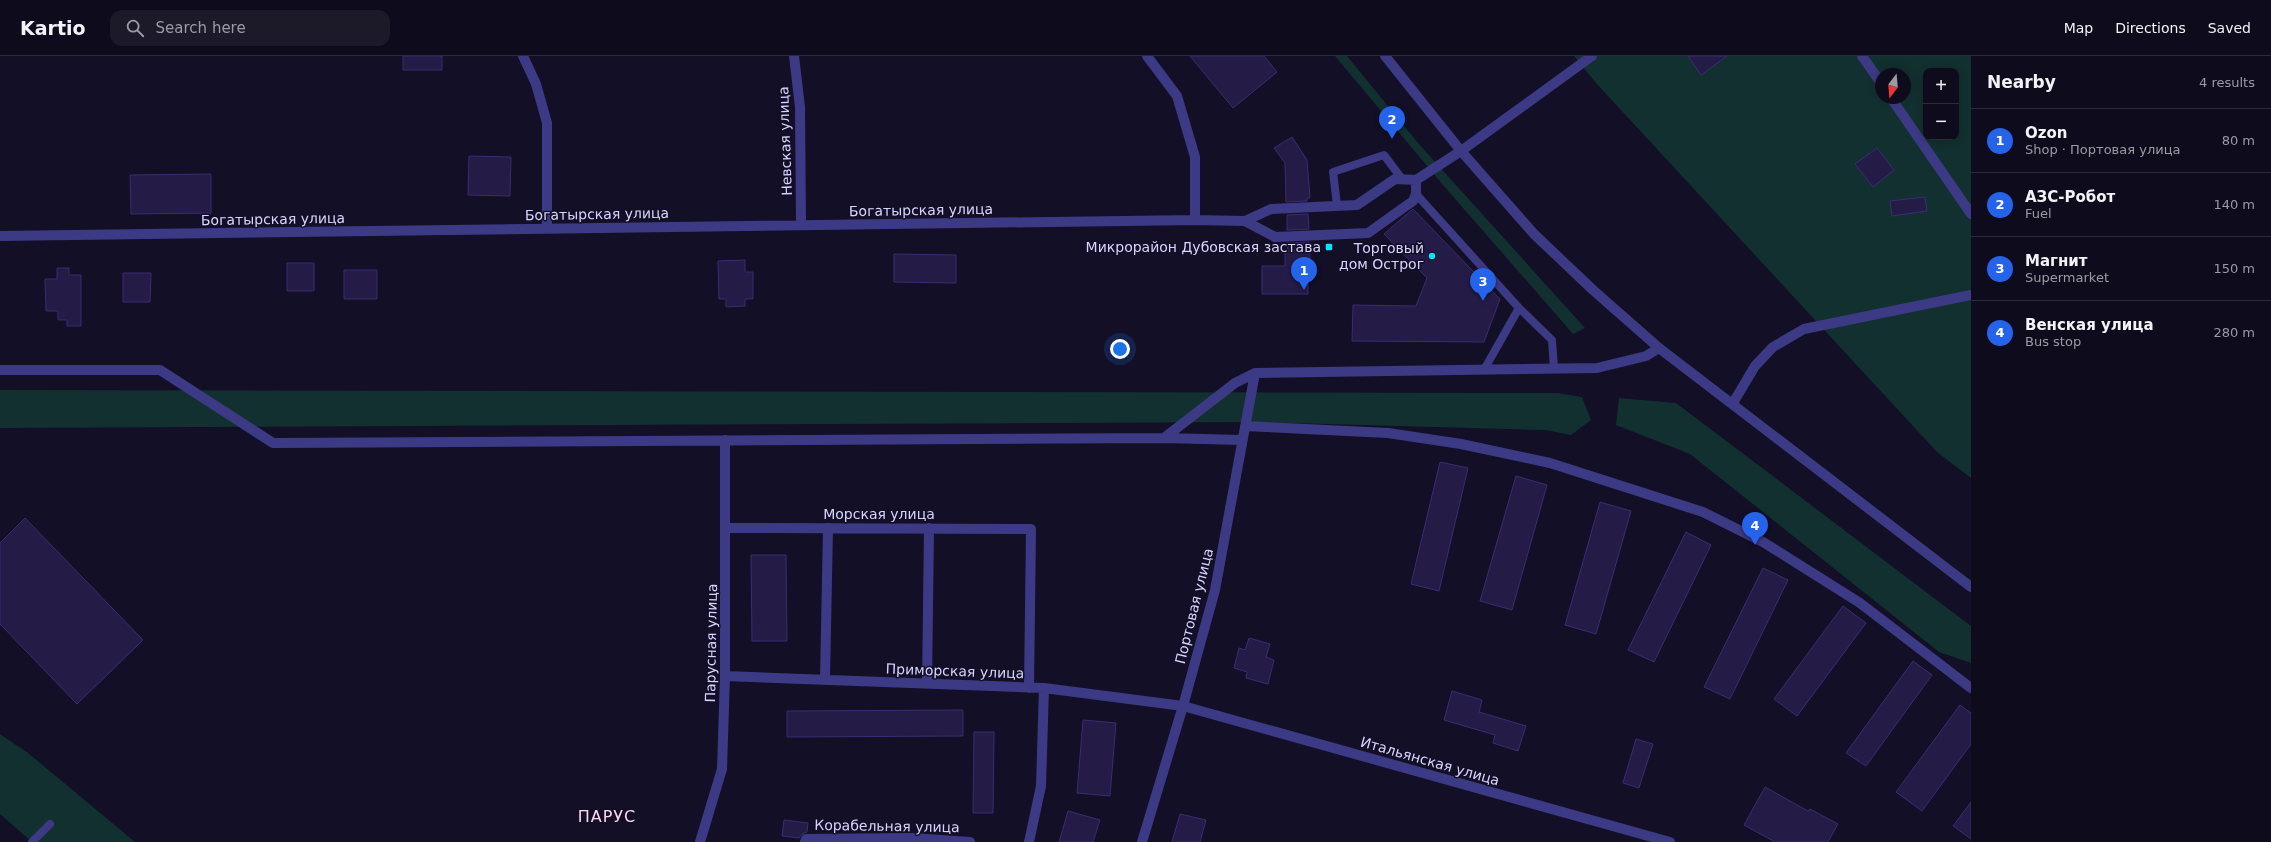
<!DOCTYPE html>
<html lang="en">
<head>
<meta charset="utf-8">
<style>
  :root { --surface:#0e0b1c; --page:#1c1929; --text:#f1f3f6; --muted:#9b9ba3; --line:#2e2b3b; --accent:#2563eb }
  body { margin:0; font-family:"DejaVu Sans",sans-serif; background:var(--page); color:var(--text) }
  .controls { position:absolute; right:12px; top:12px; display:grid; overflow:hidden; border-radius:8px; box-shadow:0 2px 10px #0003 }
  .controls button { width:36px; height:36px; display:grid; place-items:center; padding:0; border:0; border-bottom:1px solid var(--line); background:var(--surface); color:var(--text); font:20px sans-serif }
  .compass { position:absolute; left:1875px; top:12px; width:36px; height:36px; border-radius:50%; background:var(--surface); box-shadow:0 2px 10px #0003; rotate:196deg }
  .you { position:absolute; left:1120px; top:293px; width:14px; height:14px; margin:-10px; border:3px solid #fff; border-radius:50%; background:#1a73e8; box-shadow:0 0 0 6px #1a73e833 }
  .badge { display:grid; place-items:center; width:26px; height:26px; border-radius:50%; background:var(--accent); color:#fff; font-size:13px; font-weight:700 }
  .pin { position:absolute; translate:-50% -33px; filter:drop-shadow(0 1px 2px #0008) }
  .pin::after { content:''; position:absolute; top:21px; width:14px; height:12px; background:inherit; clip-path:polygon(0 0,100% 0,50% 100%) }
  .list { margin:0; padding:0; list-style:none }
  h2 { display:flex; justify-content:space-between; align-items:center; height:52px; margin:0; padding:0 16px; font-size:17px }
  h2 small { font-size:13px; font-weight:400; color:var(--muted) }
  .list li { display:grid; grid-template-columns:26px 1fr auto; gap:12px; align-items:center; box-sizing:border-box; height:64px; padding:0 16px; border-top:1px solid var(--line) }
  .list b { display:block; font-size:15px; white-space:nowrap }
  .list p { margin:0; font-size:13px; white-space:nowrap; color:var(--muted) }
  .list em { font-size:13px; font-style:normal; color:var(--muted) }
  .icon { flex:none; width:22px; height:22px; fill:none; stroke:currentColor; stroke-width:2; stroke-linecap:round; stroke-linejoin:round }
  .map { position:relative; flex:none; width:1971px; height:786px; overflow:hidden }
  header { display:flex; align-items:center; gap:24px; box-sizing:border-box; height:56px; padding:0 20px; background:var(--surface); border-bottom:1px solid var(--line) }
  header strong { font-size:19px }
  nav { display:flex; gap:22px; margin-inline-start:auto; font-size:14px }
  .search { width:280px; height:36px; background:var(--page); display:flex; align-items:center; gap:10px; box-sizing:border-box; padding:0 14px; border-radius:12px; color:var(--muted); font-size:15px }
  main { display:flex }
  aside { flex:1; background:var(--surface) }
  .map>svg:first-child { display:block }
  .green { fill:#12302f; fill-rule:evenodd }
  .building { fill:#241b47; stroke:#3b2d73 }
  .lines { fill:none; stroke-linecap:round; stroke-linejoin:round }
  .service { stroke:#3d3a85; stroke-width:8 }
  .minor { stroke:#3d3a85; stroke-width:10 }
  .tertiary { stroke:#3d3a85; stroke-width:10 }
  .poi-dot { fill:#00e5ff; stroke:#130f26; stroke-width:1.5 }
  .labels { text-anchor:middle; stroke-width:3; stroke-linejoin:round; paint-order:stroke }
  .street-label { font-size:14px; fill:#d9d4ff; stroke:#130f26 }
  .poi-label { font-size:14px; fill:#d9d4ff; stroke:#130f26; text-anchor:end }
  .quarter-label { font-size:16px; letter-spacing:1px; fill:#ffd6f0; stroke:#130f26 }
</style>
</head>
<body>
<header>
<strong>Kartio</strong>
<div class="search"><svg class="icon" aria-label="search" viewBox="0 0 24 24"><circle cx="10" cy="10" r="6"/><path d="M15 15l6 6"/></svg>Search here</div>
<nav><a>Map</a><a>Directions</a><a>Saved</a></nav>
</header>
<main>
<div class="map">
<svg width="1971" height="786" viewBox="0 0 1971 786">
  <rect width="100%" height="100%" fill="#130f26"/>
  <path class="green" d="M1335,0h12l72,88 166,184 -12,6 -130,-149z
    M1574,0h397v422l-34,-26 -341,-369zM1926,15h30v66h-30zM1881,18h24v24h-24z
    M0,334l1558,3 24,4 9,23 -20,15 -26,-5 -289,-8 -1256,6z
    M1619,342l57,5 295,223v37l-32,-11 -249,-198 -74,-29z
    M0,678l28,19 107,89h-103l-32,-28z"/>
  <path class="building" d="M403,0h39v14h-39z
    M1190,0h74l13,16 -44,36z
    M1688,0h39l-26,19z
    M1292,81l15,23 3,38h-3v3l-21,1 -1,-39 -11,-15z
    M1877,92l17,22 -21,17 -18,-23z
    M469,100l42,1 -1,39 -42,-1z
    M211,118v39l-80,1 -1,-39z
    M1925,141l2,14 -35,5 -2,-15z
    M1413,153l87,90 -16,43 -132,-1 1,-36 63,1 11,-28 -43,-44z
    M1308,158l1,15 -22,1v-15z
    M1309,186l2,31h-3v21h-46v-28h23v-15h3l-1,-8z
    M894,198l62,1v28l-62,-1z
    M745,204v12h8v27h-8v7l-19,1v-8h-7l-1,-38z
    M287,207h27v28h-27z
    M57,212h12v7h12v51h-14v-6h-9v-9h-12l-1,-32h12z
    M344,214h33v29h-33z
    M123,217h28l-1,29h-27z
    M1440,406l28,6 -29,123 -28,-7z
    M1516,420l31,9 -35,125 -32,-9z
    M1600,446l31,9 -35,123 -31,-9z
    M25,462l118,122 -66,64 -77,-80v-81z
    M1686,476l25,13 -57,117 -26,-12z
    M751,499h35l1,86h-35z
    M1763,512l25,12 -58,119 -26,-12z
    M1843,550l23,17 -69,93 -23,-17z
    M1249,582l21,6 -4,13 8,3 -6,24 -22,-6 1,-6 -13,-4 5,-20 6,2z
    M1913,605l19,14 -66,91 -20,-13z
    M1452,635l30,9 -3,12 47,14 -8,25 -25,-8 2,-8 -51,-15z
    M1960,649l11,8v31l-49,67 -26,-19z
    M963,654v26l-176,1v-26z
    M1083,664l33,3 -6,73 -33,-3z
    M974,676h20l-1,81h-20z
    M1636,683l17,5 -14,44 -16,-5z
    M1765,731l43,24 2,-2 28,15 -10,18h-53l-31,-17z
    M1971,746v37l-18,-13z
    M1068,755l32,9 -7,22h-34z
    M1180,758l26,6 -6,22h-28z
    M784,764l24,3 -1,9 -5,2 -3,4 -17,-2z"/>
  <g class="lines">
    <path class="service" d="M1416,138l103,114 33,32 2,28
      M1337,149l-4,-33 51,-17 18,24
      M1485,312l34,-60
      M32,786l18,-18"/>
    <path class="minor" d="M523,0l13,28 11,39v106
      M794,0l6,51 1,118
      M1147,0l30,40 18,61v63
      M1862,0l19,27
      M1891,42l80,116
      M1245,165l30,16 93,-4 45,-32 3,-7v-14
      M0,180l1195,-16 50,1 26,-12 86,-4 38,-26 21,1 45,-29 131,-95
      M0,314h160l113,73 891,-5 71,-55 20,-10 342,-5 49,-12 13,-8
      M1733,347l22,-37 18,-19 31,-18 167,-34
      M1245,370l143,7 73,11 89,19 153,49 60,30 97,61 111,85
      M1164,382l78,2
      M726,472l305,1 -2,159
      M725,620l319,12 139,18 487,136
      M825,624l3,-152
      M927,628l2,-156
      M700,786l22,-73 3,-93v-236
      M805,786l1,-3 106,-1 58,4
      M1029,786l12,-56 3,-98
      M1142,786l41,-136 32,-116 40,-217"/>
    <path class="tertiary" d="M1385,0l76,95 73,83 59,56 66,58 312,239"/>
  </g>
  <g class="poi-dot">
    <rect x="1325" y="187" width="8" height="8" rx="2"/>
    <circle cx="1432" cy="200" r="4"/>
  </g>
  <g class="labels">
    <g class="street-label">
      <text transform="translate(785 85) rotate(-92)" y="5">Невская улица</text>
      <text transform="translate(921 154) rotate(-1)" y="5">Богатырская улица</text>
      <text transform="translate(597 158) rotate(-1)" y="5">Богатырская улица</text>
      <text transform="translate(273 163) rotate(-1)" y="5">Богатырская улица</text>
      <text x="879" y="463">Морская улица</text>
      <text transform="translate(1194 550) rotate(-76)" y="5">Портовая улица</text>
      <text transform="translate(711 587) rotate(-89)" y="5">Парусная улица</text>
      <text transform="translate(955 615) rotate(2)" y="5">Приморская улица</text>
      <text transform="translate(1430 705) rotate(16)" y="5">Итальянская улица</text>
      <text transform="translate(887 770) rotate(1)" y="5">Корабельная улица</text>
    </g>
    <g class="poi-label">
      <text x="1321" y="196">Микрорайон Дубовская застава</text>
      <text x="1424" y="197">Торговый<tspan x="1424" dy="16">дом Острог</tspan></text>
    </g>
    <g class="quarter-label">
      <text x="607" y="766">ПАРУС</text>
    </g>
  </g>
</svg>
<div class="controls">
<button>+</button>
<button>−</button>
</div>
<svg class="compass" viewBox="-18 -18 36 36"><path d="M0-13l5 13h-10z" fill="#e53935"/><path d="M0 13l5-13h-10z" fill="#9b9ba3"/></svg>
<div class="you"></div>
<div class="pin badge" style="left:1304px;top:234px">1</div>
<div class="pin badge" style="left:1392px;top:83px">2</div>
<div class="pin badge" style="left:1483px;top:245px">3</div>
<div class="pin badge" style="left:1755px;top:489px">4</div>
</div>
<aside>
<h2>Nearby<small>4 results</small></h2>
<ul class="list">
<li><span class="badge">1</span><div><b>Ozon</b><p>Shop · Портовая улица</p></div><em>80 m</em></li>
<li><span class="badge">2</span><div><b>АЗС-Робот</b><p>Fuel</p></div><em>140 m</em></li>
<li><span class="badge">3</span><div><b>Магнит</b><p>Supermarket</p></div><em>150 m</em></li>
<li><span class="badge">4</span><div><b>Венская улица</b><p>Bus stop</p></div><em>280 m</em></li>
</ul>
</aside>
</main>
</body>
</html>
